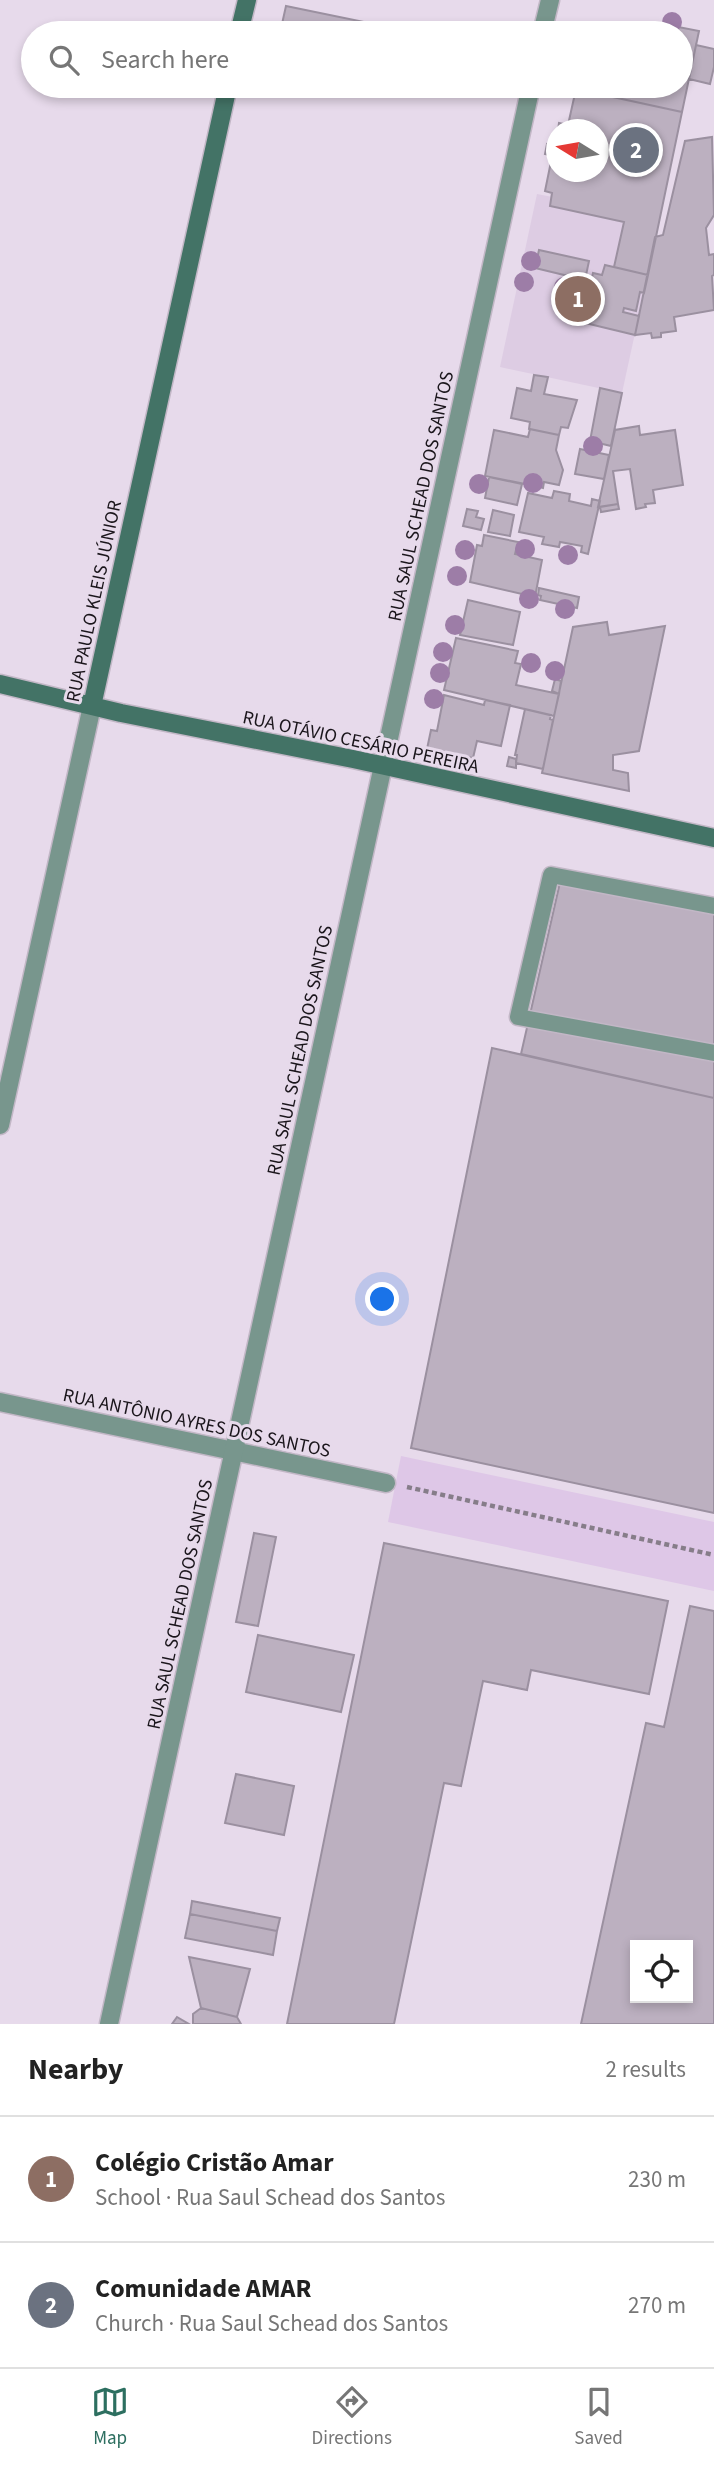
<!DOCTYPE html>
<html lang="en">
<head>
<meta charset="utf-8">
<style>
  :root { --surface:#fff; --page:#f2f2f2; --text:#222; --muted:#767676; --line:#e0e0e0; --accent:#2d6f60 }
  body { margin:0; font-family:"Source Sans 3",sans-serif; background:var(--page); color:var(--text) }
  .controls { position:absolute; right:21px; bottom:21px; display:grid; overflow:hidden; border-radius:0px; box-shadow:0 4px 10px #0003 }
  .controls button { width:63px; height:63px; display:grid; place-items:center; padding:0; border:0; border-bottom:2px solid var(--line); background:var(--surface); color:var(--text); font:35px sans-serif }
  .compass { position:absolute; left:546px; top:119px; width:63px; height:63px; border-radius:50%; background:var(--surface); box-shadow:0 4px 10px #0003; rotate:281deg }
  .you { position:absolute; left:383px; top:1300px; width:24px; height:24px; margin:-18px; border:5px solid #fff; border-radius:50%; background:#1a73e8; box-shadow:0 0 0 10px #1a73e833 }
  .badge { display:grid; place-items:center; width:46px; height:46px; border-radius:50%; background:var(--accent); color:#fff; font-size:23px; font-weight:700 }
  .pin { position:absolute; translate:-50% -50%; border:4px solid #fff; box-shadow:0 2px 7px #0006 }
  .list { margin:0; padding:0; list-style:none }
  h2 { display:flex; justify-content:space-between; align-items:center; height:91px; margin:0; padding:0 28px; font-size:30px }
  h2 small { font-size:23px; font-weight:400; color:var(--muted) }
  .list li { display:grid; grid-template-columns:46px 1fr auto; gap:21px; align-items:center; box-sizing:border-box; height:126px; padding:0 28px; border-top:2px solid var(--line) }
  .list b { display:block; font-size:26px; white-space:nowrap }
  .list p { margin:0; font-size:23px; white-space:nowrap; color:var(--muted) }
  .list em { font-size:23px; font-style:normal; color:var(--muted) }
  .icon { flex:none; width:38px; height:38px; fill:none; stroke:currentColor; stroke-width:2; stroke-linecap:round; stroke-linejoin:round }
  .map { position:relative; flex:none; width:714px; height:2024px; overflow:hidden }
  .search { position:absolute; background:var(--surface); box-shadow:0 4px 10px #0003; left:21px; right:21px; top:21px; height:77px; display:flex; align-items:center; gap:18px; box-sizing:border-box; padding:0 24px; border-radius:38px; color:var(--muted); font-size:26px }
  .sheet { height:343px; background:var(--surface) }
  nav { display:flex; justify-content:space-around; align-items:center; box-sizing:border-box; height:98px; border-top:2px solid var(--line); background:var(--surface); font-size:19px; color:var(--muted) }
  nav a { display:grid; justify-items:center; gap:4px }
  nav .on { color:var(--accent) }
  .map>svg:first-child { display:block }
  .built { fill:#ddcce3 }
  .green { fill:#dec7e7 }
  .building { fill:#bcb0c0; stroke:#9b90a0; stroke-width:2; fill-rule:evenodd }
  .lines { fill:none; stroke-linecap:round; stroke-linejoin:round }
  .service-casing { stroke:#c2b7c6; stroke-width:19 }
  .minor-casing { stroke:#c2b7c6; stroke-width:21 }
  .tertiary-casing { stroke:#c2b7c6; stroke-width:21 }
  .secondary-casing { stroke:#c2b7c6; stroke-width:21 }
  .path { stroke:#867d89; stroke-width:4.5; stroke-dasharray:5 3.5; stroke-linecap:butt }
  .service { stroke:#78968d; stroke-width:16 }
  .minor { stroke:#78968d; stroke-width:18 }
  .tertiary { stroke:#78968d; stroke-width:18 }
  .secondary { stroke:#437366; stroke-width:18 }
  .tree { fill:#9d7da7 }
  .labels { text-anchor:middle; stroke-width:6; stroke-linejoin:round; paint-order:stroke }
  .street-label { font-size:19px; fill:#1a151b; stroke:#e7daeb }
</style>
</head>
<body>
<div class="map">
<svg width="714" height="2024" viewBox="0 0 714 2024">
  <rect width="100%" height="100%" fill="#e7daeb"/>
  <path class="built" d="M537,194l123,24 -38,175 -122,-26z"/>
  <path class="green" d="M401,1456l313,66v69l-326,-69z"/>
  <path class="building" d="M286,6l78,16 -2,11h-82z
    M367,23l20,4 -1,6h-21z
    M668,25l31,6 -17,81 -120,-26h119v-53h-15z
    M696,45l18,4v18l-4,17 -21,-5z
    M576,89l106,23 -34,163 -34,-8 10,-45 -74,-16 2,-13 -7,-2 11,-54v35h42v-42h-40l1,-7 9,2z
    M712,137l2,78 -8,13 3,27 5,-1v21l-2,1 2,34 -40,7 2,14 -15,2v4l-9,1 -1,-5 -16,2 20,-98 8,-2 22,-94z
    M547,144l7,2 -1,10 -8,-2z
    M539,250l50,11 -4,19 -50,-12z
    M605,265l43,10 -4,18 -4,-1 -4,19 -12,-3 -1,4 16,4 -4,19 -54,-13 12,-49 9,2z
    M534,375l14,2 -4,17 33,6 -9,28 -7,-1 -2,8 -30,-6 1,-7 -19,-4 6,-30 14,3z
    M600,388l22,5 -11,53 -21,-5z
    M639,426l1,9 35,-5 8,55 -30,5 2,13 -10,1 1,3 -10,2 -6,-40 -17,2 5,33 -20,3 17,-77z
    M530,429l29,6 -3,15 7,20 -4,15 -15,-3 -1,6 -7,-2 1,-6 -10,-2 -2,6 -40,-8 9,-46 34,7z
    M580,449l29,6 -5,24 -29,-5z
    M489,477l33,7 -5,21 -32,-7z
    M554,491l16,3 -1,7 22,5 1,-7 8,2 -12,53 -7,-2 1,-6 -22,-4 -1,5 -17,-3 2,-7 -25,-5 9,-39 24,5z
    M618,504l1,5 -18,3 -1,-5z
    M467,509l11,2 -2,6 8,2 -3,11 -18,-4z
    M493,510l21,5 -4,21 -22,-4z
    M484,535l34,7 -3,12 27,6 -7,37 -65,-15 7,-37 5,1z
    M539,588l40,9 -2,11 -37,-8 1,-4 -3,-1z
    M468,600l52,12 -7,33 -53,-10z
    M607,622l2,13 56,-9 -26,125 -26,4v15l15,3 1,18 -87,-18 31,-146z
    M456,638l62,13 -3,12 6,1 -5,21 43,9 -5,22 -110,-26z
    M555,679l6,2 -2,13 -7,-3z
    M444,695l40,10 1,-5 25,5 -9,41 -24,-5 -4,17 -46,-9 4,-19 6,1z
    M525,709l26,6 -1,4 3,1 -10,49 -27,-6 1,-8h-2z
    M509,757l7,2v9l-9,-2z
    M561,878l153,30v190l-193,-44z
    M492,1048l222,50v415l-303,-65z
    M254,1533l22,4 -18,89 -22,-4z
    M384,1543l284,58 -19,93 -118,-24 -4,20 -44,-9 -22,105 -17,-3 -50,241h-107z
    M690,1606l24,5v413h-133l65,-301 18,4zM635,1945h53v53h-53z
    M258,1635l96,20 -13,57 -95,-20z
    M236,1774l58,12 -10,49 -59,-12z
    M192,1901l88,17 -3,13 -87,-17z
    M190,1914l87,17 -4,24 -88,-17z
    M189,1957l61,12 -13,48 -36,-9z
    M201,2008l36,9 4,7h-48v-10z
    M177,2017l12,7h-17z"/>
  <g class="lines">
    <g class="service-casing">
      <path id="service" d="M714,906l-163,-31 -33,142 196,36"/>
    </g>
    <g class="minor-casing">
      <path id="minor" d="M0,1402l386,81"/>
    </g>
    <g class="tertiary-casing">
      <path id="tertiary" d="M542,33l8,-33
        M0,1125l92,-419
        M109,2024l422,-1938"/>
    </g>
    <g class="secondary-casing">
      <path id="secondary" d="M239,33l8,-33
        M0,684l121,29 232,46 361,79
        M92,706l136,-620"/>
    </g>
    <path class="path" d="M407,1487l307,68"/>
    <use href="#service" class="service"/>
    <use href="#minor" class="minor"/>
    <use href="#tertiary" class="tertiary"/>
    <use href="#secondary" class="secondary"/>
  </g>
  <g class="tree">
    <circle cx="672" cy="22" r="10"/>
    <circle cx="531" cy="261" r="10"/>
    <circle cx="524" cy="282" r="10"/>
    <circle cx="564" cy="287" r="10"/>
    <circle cx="593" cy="446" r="10"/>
    <circle cx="533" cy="483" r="10"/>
    <circle cx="479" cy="484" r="10"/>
    <circle cx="525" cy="549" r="10"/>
    <circle cx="465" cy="550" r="10"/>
    <circle cx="568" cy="555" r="10"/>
    <circle cx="457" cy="576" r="10"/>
    <circle cx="529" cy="599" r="10"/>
    <circle cx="565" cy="609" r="10"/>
    <circle cx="455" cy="625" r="10"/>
    <circle cx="443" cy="652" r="10"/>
    <circle cx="531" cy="663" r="10"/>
    <circle cx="555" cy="671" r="10"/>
    <circle cx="440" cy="673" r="10"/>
    <circle cx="434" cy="699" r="10"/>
  </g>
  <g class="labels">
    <g class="street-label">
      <text transform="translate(420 496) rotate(-78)" y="7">RUA SAUL SCHEAD DOS SANTOS</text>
      <text transform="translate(93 601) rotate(-78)" y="7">RUA PAULO KLEIS JÚNIOR</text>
      <text transform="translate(361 741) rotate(12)" y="7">RUA OTÁVIO CESÁRIO PEREIRA</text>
      <text transform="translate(299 1050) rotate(-78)" y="7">RUA SAUL SCHEAD DOS SANTOS</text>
      <text transform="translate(197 1422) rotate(12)" y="7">RUA ANTÔNIO AYRES DOS SANTOS</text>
      <text transform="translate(179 1604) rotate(-78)" y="7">RUA SAUL SCHEAD DOS SANTOS</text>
    </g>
  </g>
</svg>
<div class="controls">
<button><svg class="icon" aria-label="locate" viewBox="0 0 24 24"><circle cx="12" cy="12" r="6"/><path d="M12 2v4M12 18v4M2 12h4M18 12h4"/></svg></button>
</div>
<svg class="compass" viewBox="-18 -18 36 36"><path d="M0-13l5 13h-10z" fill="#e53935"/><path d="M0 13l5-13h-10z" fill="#767676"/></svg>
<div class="you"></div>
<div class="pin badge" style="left:578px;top:299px;background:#8d6e63">1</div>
<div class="pin badge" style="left:636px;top:150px;background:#6b7280">2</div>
<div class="search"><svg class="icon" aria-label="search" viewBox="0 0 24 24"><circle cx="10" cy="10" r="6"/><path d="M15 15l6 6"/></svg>Search here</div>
</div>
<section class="sheet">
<h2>Nearby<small>2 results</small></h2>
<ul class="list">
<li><span class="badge" style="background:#8d6e63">1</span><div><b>Colégio Cristão Amar</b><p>School · Rua Saul Schead dos Santos</p></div><em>230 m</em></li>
<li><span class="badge" style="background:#6b7280">2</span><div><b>Comunidade AMAR</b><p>Church · Rua Saul Schead dos Santos</p></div><em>270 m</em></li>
</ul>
</section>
<nav>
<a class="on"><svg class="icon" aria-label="map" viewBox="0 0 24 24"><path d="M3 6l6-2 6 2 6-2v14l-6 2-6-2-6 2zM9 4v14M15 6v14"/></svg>Map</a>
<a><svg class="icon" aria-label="directions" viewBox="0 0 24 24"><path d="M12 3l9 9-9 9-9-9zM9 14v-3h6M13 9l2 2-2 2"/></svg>Directions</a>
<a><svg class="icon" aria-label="saved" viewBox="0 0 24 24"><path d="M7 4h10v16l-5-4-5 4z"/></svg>Saved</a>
</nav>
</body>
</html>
